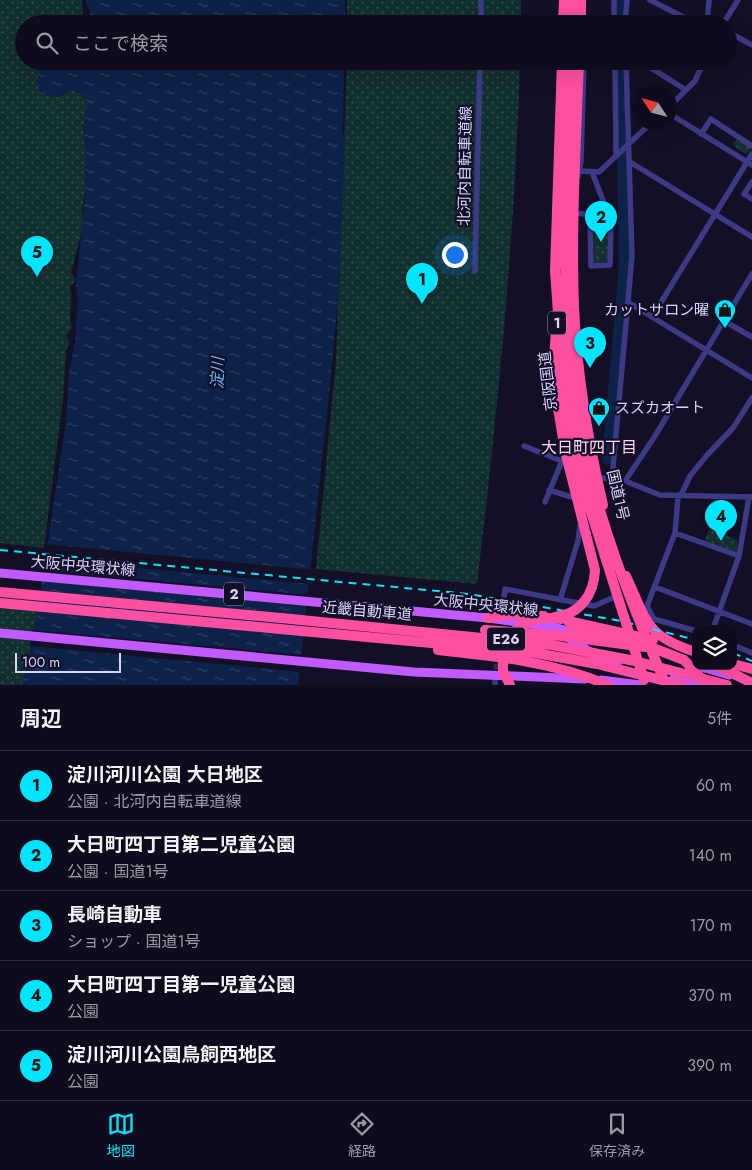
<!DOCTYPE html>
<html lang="ja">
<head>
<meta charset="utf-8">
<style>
  :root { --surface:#0e0b1c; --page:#1c1929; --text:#f1f3f6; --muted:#9b9ba3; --line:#2e2b3b; --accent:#00e5ff }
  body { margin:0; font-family:Jost,"Noto Sans JP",sans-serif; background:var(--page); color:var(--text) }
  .controls { position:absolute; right:15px; bottom:15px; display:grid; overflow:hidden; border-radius:10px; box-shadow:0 5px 20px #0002 }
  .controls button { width:45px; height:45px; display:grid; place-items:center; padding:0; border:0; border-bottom:1px solid var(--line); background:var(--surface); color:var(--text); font:25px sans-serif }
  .compass { position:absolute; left:632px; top:85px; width:45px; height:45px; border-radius:50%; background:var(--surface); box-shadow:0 5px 20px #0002; rotate:306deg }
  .scale { position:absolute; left:15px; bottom:12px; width:106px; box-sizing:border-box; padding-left:5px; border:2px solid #d9d4ff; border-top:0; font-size:14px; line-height:18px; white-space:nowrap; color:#d9d4ff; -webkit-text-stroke:4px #130f26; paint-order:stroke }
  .you { position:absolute; left:454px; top:254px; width:18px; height:18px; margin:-12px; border:4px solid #fff; border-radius:50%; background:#1a73e8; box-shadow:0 0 0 8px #1a73e833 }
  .badge { display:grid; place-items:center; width:32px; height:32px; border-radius:50%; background:var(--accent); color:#111; font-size:16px; font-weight:700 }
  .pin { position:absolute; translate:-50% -41px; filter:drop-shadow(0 1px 2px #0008) }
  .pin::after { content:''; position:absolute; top:26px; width:18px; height:15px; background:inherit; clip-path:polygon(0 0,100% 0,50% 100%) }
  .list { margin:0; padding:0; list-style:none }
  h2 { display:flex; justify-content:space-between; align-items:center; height:65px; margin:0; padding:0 20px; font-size:21px }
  h2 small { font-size:16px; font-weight:400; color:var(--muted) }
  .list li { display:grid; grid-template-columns:32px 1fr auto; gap:15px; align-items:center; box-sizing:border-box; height:70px; padding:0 20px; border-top:1px solid var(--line) }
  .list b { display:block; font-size:19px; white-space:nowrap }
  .list p { margin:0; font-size:16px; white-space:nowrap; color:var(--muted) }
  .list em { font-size:16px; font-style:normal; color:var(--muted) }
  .icon { flex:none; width:28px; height:28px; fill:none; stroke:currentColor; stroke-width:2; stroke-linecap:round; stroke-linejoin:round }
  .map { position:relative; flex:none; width:752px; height:685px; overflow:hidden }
  .search { position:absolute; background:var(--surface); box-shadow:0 5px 20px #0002; left:15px; right:15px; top:15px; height:55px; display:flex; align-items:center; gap:12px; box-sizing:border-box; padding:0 18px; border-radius:28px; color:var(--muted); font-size:19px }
  .sheet { height:415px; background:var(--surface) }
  nav { display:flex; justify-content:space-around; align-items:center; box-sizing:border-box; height:70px; border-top:1px solid var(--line); background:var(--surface); font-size:14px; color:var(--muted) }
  nav a { display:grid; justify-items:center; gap:2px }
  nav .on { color:var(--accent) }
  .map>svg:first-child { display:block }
  .park { fill:url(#park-dots) }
  .water { fill:url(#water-ripples) }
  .pier { fill:#130f26 }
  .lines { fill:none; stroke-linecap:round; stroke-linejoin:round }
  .river { stroke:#0c2248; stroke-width:12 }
  .street-tunnel { stroke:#312d47; stroke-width:5.5; stroke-dasharray:5.5 3; stroke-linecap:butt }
  .street { stroke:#3d3a85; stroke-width:5.5 }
  .primary { stroke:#c25bff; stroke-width:9 }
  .highway { stroke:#ff4fa3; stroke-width:10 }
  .rail { stroke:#00e5ff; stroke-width:2; stroke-dasharray:8 6; stroke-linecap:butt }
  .highway-bridge { stroke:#ff4fa3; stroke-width:10 }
  .labels { text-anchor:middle; stroke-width:4.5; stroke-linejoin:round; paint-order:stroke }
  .shield { fill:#130f26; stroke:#9e99be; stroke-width:1 }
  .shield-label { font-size:14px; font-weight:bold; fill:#d9d4ff }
  .street-label { font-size:15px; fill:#d9d4ff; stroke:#130f26 }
  .poi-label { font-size:15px; fill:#d9d4ff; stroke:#130f26; text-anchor:end }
  .water-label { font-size:16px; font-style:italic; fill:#62b6ff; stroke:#130f26 }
  .neighbourhood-label { font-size:16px; fill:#ffd6f0; stroke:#130f26 }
</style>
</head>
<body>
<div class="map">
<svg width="752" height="685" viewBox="0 0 752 685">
  <defs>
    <pattern id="park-dots" width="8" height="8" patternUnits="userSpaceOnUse" patternTransform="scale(1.25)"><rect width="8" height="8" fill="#12302f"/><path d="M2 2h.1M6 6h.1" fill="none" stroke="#344d4e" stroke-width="1.8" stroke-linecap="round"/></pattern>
    <pattern id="water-ripples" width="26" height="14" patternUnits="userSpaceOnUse" patternTransform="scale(1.25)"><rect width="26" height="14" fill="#0c2248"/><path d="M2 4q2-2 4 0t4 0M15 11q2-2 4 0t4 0" fill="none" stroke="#2f4163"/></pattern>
  </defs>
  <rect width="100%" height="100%" fill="#130f26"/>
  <path class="park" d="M0,0h82l1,24h-59v37h22l-5,3 16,33 17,-7 7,3 7,10 -5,26 4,32 -2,10 1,17 -4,20 1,19 -12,46 5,7 -6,7c4,14 -3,28 2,41l-6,8 4,6 -4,9 -3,49 -19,148 -44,-5z
    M347,0h174v24h-174z
    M347,61h173c-5,175 -22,349 -43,523l-161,-15 20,-209z
    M737,138l15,10 -6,6 -14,-9z
    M605,210l3,12v39l-12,3 -2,-2 -1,-51z
    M710,528l27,12v13l-33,-11z
    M0,597l39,2 -9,58 -8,28h-22z"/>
  <path class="water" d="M85,0h260v24h-255v-13z
    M53,61h291l-1,73 2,10 -5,133 -9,98 -33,310h-276l9,-32 35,-231 3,-50 6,-30 3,-41 -2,-17 10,-96 -1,-17 2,-10 -4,-32 5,-26 -7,-10 -7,-3c-15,4 -21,11 -35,2l-2,-12 4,-16z"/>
  <path class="pier" d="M45,544l268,26 -1,14 -270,-25z
    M41,570l269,25 -1,11 -270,-25z
    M32,630l272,25 -2,17 -272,-26z"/>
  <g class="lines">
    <path class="river" d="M621,24v-24
      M608,459l17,-194 -4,-204"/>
    <path class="street-tunnel" d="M495,678l3,-23"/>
    <path class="street" d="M650,0l47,24
      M481,24v-24
      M614,24v-24
      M625,24l2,-24
      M707,24l2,-24
      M723,24l15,-24
      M728,32l24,13
      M615,61l1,93
      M626,61l6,194 -4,47 24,15
      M640,61l46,29
      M687,61l14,8
      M670,106l25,-25 9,-20
      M670,114l82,51
      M701,134l10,-15 41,27
      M752,154l-100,163 100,61
      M630,162l122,75
      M580,171l19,1 53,-50
      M578,176l3,-14 3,-101
      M752,182l-8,12 8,5
      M574,213l12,1 4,4 1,48 19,-1 1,-44 -19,-49
      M475,271l5,-210
      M724,321l28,16
      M524,446l38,15 -17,41
      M595,477l30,4 35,14 92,2
      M612,478l16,-176
      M625,481l30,-45 97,-162
      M549,490l29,9
      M678,497l-3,36 -28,73 7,13 42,12
      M678,497l3,-2 9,-19 18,-22 25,-26 19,-30
      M675,533l64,23 10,-59
      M655,587l97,37
      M560,600l18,-59 2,-16
      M503,606l2,-17 89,17 25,-11
      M713,629l26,-73
      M733,645l19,8
      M495,685v-5"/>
    <path class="primary" d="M0,573l488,45 65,9 24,6
      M0,633l414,39 171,7
      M566,636l33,22 18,6
      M698,666l31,9
      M674,678l29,7
      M601,680l39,5"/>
    <path class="highway" d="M563,24l1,-24
      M572,24l1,-24
      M581,24v-24
      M579,61c-3,82 -8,164 -5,246 3,66 14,134 29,198
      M556,330l-2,29 4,49
      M626,576c21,45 19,60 70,76
      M0,592l281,26
      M0,603l280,26
      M488,618l18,-3 38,1
      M568,621l85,19
      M571,631l53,9
      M733,664l19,5"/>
    <path class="rail" d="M0,550l469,44 152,27 75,19
      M733,653l19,8"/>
    <path class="highway-bridge" d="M562,61l-7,210 8,112 5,37 16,70 60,190
      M571,61c-4,120 -14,240 7,359 17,92 51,179 88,265
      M555,617c25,-3 39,-22 40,-47l-30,-119 -7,-43
      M281,618l271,27 83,16 92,24
      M280,629l250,23 67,12 85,21
      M485,630l69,5 99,13 31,12 19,20
      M511,635c13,-15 30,-19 50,-16
      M438,650c57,6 116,12 170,35
      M503,653v18l7,14
      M718,666l34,17"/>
  </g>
  <defs>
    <g id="shop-pin" transform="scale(1.125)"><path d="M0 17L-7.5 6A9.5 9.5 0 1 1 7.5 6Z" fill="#00e5ff" stroke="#130f26"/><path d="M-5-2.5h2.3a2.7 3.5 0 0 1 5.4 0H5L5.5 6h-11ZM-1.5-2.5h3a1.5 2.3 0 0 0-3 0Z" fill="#111"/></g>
  </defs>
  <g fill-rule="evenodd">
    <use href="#shop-pin" x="725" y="310"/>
    <use href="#shop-pin" x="599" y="408"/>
  </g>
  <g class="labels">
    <g class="shield">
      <rect x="548" y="311.5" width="18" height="23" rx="4"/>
      <rect x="224" y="582.5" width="20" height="23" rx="4"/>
      <rect x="487" y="627.5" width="38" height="23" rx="4"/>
    </g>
    <g class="shield-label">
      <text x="557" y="328">1</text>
      <text x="234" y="599">2</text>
      <text x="506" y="644">E26</text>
    </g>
    <g class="street-label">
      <text transform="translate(465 166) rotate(-89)" y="5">北河内自転車道線</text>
      <text transform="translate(548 381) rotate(-97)" y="5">京阪国道</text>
      <text transform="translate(618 495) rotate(77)" y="5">国道1号</text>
      <text transform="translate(83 566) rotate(5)" y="5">大阪中央環状線</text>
      <text transform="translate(486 605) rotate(6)" y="5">大阪中央環状線</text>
      <text transform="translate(367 611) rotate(5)" y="5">近畿自動車道</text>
    </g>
    <g class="poi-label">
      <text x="709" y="315">カットサロン曜</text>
      <text x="615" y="413" text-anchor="start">スズカオート</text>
    </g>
    <g class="water-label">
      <text transform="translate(217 373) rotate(-88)" y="6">淀川</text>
    </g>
    <g class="neighbourhood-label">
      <text x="589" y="453">大日町四丁目</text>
    </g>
  </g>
</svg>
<div class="controls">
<button><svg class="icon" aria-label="layers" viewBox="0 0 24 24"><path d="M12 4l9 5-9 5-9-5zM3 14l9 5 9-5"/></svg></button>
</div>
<svg class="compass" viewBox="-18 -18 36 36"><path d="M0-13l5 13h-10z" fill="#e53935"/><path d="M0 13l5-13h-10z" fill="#9b9ba3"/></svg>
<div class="scale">100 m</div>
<div class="you"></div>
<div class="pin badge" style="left:422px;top:304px">1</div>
<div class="pin badge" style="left:601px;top:242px">2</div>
<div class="pin badge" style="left:590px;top:368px">3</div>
<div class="pin badge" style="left:721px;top:541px">4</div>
<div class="pin badge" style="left:37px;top:277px">5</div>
<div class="search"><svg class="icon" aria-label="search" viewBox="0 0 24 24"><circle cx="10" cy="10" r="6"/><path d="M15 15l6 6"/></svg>ここで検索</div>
</div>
<section class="sheet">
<h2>周辺<small>5件</small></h2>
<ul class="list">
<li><span class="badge">1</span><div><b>淀川河川公園 大日地区</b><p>公園 · 北河内自転車道線</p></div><em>60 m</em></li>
<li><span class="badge">2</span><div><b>大日町四丁目第二児童公園</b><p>公園 · 国道1号</p></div><em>140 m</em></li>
<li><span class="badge">3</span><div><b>長崎自動車</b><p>ショップ · 国道1号</p></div><em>170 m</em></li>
<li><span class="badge">4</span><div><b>大日町四丁目第一児童公園</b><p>公園</p></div><em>370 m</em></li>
<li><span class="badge">5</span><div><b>淀川河川公園鳥飼西地区</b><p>公園</p></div><em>390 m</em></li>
</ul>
</section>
<nav>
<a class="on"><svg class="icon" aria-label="map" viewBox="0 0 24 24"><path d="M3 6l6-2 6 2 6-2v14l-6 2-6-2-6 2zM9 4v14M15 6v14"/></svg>地図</a>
<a><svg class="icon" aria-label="directions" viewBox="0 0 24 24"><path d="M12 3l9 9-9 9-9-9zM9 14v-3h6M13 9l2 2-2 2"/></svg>経路</a>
<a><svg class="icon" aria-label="saved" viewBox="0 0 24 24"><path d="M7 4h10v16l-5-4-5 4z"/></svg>保存済み</a>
</nav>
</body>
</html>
